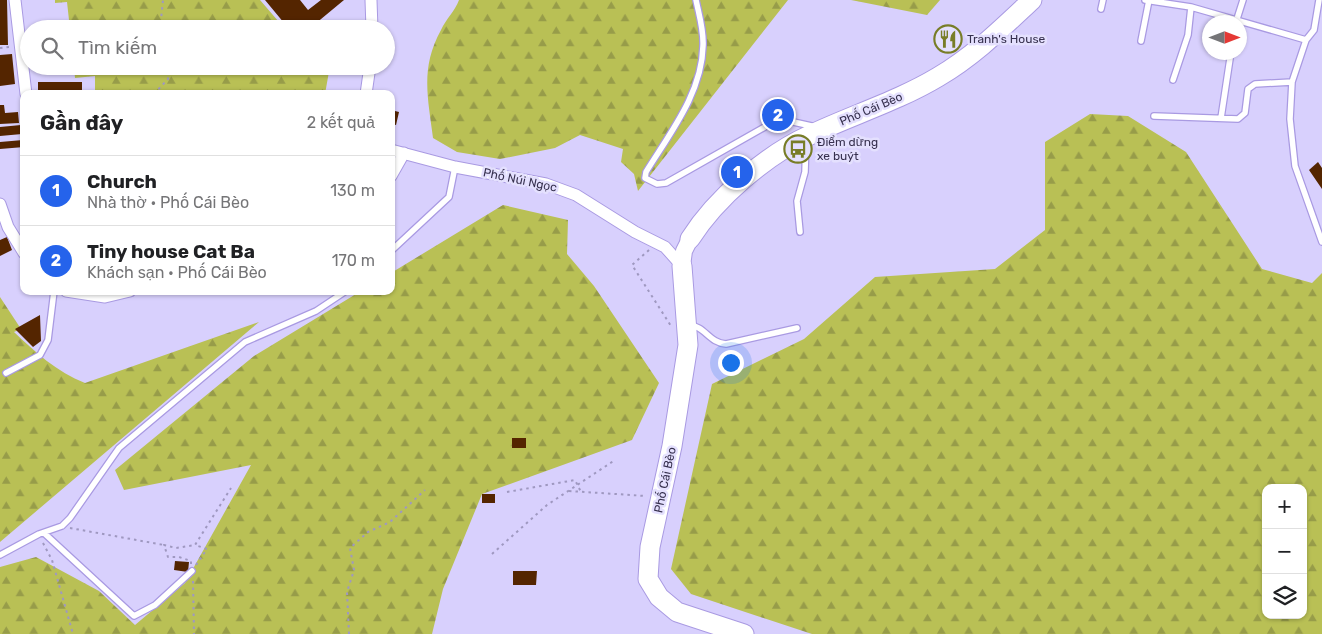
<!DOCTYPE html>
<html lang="vi">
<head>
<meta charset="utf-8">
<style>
  :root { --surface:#fff; --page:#f2f2f2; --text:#202124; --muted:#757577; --line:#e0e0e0; --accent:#2563eb }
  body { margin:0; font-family:Rubik,sans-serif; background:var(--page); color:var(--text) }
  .controls { position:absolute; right:15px; bottom:15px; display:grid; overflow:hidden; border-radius:10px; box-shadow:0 1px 4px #0004 }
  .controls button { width:45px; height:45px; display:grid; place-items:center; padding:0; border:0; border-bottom:1px solid var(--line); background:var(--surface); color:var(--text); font:25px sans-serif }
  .compass { position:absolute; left:1202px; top:15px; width:45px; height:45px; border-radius:50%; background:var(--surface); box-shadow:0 1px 4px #0004; rotate:90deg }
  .you { position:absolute; left:730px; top:362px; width:18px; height:18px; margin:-12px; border:4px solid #fff; border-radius:50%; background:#1a73e8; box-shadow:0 0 0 8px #1a73e833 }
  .badge { display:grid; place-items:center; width:32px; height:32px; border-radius:50%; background:var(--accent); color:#fff; font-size:16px; font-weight:700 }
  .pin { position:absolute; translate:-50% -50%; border:2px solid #fff; box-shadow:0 1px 5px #0006 }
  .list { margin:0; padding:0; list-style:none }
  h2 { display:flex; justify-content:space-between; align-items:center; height:65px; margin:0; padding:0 20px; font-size:21px }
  h2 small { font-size:16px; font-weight:400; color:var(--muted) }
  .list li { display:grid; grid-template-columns:32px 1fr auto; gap:15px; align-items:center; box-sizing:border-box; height:70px; padding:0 20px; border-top:1px solid var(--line) }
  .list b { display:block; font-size:19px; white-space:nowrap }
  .list p { margin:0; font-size:16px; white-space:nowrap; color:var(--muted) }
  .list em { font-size:16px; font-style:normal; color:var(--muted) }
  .icon { flex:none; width:28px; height:28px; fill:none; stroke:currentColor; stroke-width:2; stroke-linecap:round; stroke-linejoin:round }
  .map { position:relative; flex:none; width:1322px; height:634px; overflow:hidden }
  .search { position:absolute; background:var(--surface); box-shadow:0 1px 4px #0004; left:20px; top:20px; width:375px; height:55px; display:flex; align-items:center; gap:12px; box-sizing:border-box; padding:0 18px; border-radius:28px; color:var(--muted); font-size:19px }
  .panel { position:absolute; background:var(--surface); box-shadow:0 1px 4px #0004; left:20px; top:90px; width:375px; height:205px; border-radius:10px }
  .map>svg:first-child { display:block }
  .forest { fill:url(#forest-firs); fill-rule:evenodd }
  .building { fill:#542500 }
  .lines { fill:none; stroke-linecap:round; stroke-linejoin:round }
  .service-casing { stroke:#a99ae2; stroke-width:8 }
  .minor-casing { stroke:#a99ae2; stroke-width:13 }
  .secondary-casing { stroke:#a99ae2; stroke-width:18 }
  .primary-casing { stroke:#a99ae2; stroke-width:21 }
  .path { stroke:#9f98c0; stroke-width:2; stroke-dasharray:2.5 4; stroke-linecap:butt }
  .service { stroke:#fff; stroke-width:5.5 }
  .minor { stroke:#fff; stroke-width:11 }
  .secondary { stroke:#fff; stroke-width:16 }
  .primary { stroke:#fff; stroke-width:19 }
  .labels { text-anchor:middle; stroke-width:5; stroke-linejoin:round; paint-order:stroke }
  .poi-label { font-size:12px; fill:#36304e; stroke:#e4e0fe; text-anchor:start }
  .street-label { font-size:12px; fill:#36304e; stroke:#e4e0fe }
</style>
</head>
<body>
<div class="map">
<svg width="1322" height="634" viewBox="0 0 1322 634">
  <defs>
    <pattern id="forest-firs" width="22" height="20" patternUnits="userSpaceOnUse" patternTransform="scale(1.25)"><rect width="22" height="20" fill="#b9c055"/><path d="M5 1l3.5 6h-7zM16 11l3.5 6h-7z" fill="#979c49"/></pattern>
  </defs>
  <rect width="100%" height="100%" fill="#d8d0fd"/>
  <path class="forest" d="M55,0h205l25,29h-215l-3,-27 -12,1z
    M459,0h329l-150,191 -4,-17 -13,-12 2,-13 -43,-14 -25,13 -55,11 -43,-7 -24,-14c-5,-40 -13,-70 8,-108 5,-11 14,-19 18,-30z
    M851,0h89l-13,15z
    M74,66h217l1,2 38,-2 -5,28h-230v-18l-20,2z
    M1090,114l38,2 58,36 76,117 50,14 10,-10v361h-510l-121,-40 -20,-25 41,-185 92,-45 71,-62 120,-8 50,-39v-88zM1266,488h37v127h-37z
    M503,205l65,15 -1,34 27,32 65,97 -27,57 -150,54 -39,95 -11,45h-432v-67l36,-10 63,34 36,34 50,-42 66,-118 -127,25 -9,-20 139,-114 107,-65h30v-18z
    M0,297l21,32 -7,3c21,20 43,40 71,51l174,-61 -259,220z"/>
  <path class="building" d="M0,0h7l1,45h-8z
    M265,0h35l8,10 13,-10h23l-35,29h-20z
    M12,54l3,30 -15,2v-31z
    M38,82h44v9l-44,1z
    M0,105h4l1,8 13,-1 1,11 -19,1z
    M391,110l8,2 -3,13 -5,-1z
    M21,125l1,9 -22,2v-9z
    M23,140l1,7 -24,2v-7z
    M1318,162l4,6v21l-13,-19z
    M7,237l5,13 -12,6v-16z
    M40,315l1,26 -8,6 -18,-18z
    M512,438h14v10h-14z
    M482,494h13v9h-13z
    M175,561l14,1 -1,10 -14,-2z
    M513,571h24l-1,14h-23z"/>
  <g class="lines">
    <g class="service-casing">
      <path id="service" d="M696,0c3,15 8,31 7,46 -1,47 -33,87 -57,126l-1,6 12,6 9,-1 104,-59 19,-3 27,6
        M1145,0l46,7 115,33
        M1319,0l-5,30 -8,10 -14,42 -2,37 5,47 27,76
        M1101,9l2,-9
        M1236,22l7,-22
        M1141,41l8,-41
        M1173,80l15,-45 3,-28
        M1154,116l84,3 7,-6 3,-24 7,-5 37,-2
        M1221,118l10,-66
        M800,232l-3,-31 8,-29 1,-31
        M391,251l58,-54 6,-30
        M689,325c16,1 20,18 37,19l71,-16
        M6,373l34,-18 8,-15 6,-49
        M44,533l90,83 21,-11 37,-34
        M0,555l39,-21 23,-8 8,-8 49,-70 126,-106 71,-31 30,-20"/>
    </g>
    <g class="minor-casing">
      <path id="minor" d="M15,0l11,94
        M371,0l1,29
        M366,94l4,-28
        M391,150l64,17 91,17 30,11 59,37 30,15 17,19
        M391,176l13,-23
        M0,204l8,23 16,26
        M66,291l39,6 25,-6"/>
    </g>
    <g class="secondary-casing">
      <path id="secondary" d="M682,266l2,-15 6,-12"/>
    </g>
    <g class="primary-casing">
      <path id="primary" d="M690,239c26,-41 76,-84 120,-104 42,-20 88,-34 128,-58 36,-21 64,-49 94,-77
        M682,266l6,79 -16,101 -22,101 -2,32 11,18 18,15 67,22"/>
    </g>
    <path class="path" d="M160,29l3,-29
      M0,48l9,-1
      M154,94l14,-15v-13
      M649,250l-17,15 39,61
      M569,491l77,5
      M507,492l68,-12 6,12
      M70,528l94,17
      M43,543l9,17 21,74
      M492,554l55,-49 68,-45
      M191,564v-3l-12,-4h-11l-4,-12 12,3 19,-3
      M196,565l11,-16 -12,-4 36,-57
      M193,581l1,53
      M349,634l-2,-42 7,-22 -4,-22 18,-16 22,-10 35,-32"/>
    <use href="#service" class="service"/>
    <use href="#minor" class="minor"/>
    <use href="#secondary" class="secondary"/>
    <use href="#primary" class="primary"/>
  </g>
  <defs>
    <g id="restaurant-ring" transform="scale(1.4375)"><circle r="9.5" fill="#e4e0fe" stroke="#787d27" stroke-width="1.5"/><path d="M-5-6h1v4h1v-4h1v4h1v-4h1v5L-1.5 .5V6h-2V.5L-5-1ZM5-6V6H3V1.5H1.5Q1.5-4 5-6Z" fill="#787d27"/></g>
    <g id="bus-ring" transform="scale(1.4375)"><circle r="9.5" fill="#e4e0fe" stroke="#787d27" stroke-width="1.5"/><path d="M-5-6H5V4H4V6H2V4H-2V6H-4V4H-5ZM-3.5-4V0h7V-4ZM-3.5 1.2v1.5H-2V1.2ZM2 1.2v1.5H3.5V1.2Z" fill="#787d27"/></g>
  </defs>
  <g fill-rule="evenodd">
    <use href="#restaurant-ring" x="948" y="39"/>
    <use href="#bus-ring" x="798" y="149"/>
  </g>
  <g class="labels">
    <g class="poi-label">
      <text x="967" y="43">Tranh's House</text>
      <text x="817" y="146">Điểm dừng<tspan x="817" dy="14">xe buýt</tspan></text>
    </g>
    <g class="street-label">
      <text transform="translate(871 109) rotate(-23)" y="4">Phố Cái Bèo</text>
      <text transform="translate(520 180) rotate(12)" y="4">Phố Núi Ngọc</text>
      <text transform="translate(665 480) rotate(-78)" y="4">Phố Cái Bèo</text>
    </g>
  </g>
</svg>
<div class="controls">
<button>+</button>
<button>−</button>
<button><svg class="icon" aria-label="layers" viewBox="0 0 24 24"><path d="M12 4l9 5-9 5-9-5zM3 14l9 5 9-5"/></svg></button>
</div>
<svg class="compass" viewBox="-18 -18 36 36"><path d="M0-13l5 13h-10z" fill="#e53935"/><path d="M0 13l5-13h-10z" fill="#757577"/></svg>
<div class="you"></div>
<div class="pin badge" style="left:737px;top:172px">1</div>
<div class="pin badge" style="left:778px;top:115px">2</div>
<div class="search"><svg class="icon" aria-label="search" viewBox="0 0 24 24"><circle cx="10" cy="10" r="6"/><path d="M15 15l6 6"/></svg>Tìm kiếm</div>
<section class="panel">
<h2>Gần đây<small>2 kết quả</small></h2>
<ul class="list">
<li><span class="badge">1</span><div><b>Church</b><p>Nhà thờ · Phố Cái Bèo</p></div><em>130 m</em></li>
<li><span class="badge">2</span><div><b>Tiny house Cat Ba</b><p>Khách sạn · Phố Cái Bèo</p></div><em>170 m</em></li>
</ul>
</section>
</div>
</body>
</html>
